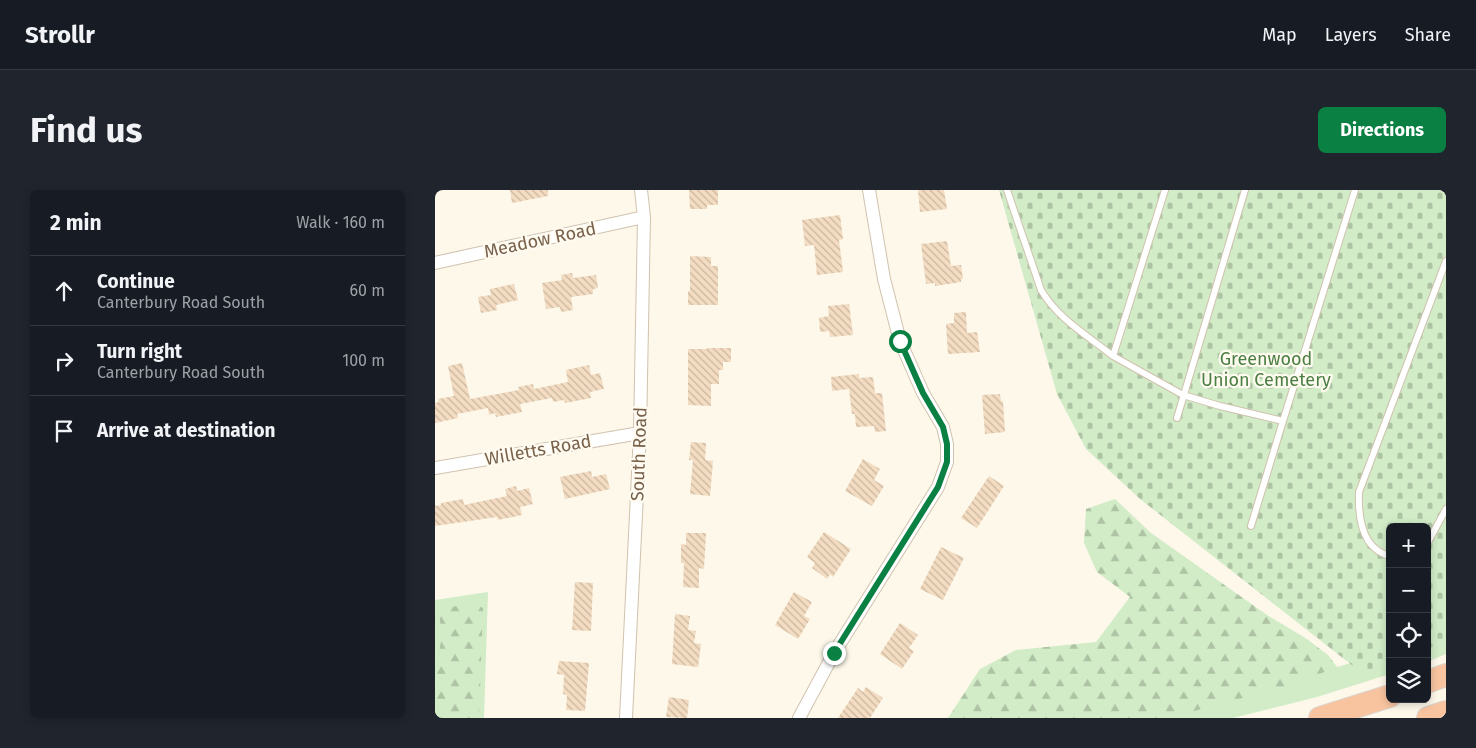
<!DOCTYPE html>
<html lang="en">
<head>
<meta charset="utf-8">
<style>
  :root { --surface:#171b24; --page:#20242c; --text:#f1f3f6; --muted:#9ea1a6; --line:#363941; --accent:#0b8043 }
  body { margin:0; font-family:"Fira Sans",sans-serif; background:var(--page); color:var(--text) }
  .controls { position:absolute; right:15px; bottom:15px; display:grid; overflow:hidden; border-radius:8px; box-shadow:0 2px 8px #0003 }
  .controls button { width:45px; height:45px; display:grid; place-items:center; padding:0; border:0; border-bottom:1px solid var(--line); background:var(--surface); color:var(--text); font:25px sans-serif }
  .stop { position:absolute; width:15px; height:15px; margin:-11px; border:4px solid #0b8043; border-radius:50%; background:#fff }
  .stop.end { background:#0b8043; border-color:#fff; box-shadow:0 1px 5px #0008 }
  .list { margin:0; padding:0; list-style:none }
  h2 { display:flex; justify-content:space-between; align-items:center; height:65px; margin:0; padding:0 20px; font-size:21px }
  h2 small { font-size:16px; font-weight:400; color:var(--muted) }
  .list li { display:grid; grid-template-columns:32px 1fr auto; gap:15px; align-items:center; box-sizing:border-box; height:70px; padding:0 20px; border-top:1px solid var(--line) }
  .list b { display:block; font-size:19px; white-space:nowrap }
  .list p { margin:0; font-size:16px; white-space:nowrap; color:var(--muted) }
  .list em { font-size:16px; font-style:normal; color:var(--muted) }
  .icon { flex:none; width:28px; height:28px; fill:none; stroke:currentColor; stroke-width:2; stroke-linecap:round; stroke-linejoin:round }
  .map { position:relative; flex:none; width:1011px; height:528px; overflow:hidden; border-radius:8px }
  header { display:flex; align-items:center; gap:30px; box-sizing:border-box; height:70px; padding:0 25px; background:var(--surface); border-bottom:1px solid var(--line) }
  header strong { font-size:24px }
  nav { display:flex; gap:28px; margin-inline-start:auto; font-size:18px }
  .intro { display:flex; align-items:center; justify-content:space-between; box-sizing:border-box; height:120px; padding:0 30px }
  h1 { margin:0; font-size:35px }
  .button { padding:12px 22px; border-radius:8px; background:var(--accent); color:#fff; font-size:18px; font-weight:700 }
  main { display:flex; gap:30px; padding:0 30px }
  aside { flex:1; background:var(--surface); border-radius:8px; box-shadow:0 2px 8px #0003 }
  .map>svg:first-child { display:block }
  .green { fill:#d1ecc7 }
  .forest { fill:url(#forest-firs) }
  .cemetery { fill:url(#cemetery-stones) }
  .building { fill:url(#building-back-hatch) }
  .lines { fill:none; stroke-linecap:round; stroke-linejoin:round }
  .lane-casing { stroke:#d0c2ae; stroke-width:8 }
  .street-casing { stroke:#d0c2ae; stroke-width:14 }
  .highway-casing { stroke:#dcd6d0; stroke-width:24 }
  .lane { stroke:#fff; stroke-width:6 }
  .street { stroke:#fff; stroke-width:12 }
  .highway { stroke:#f8c4a0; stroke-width:22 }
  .route { stroke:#0b8043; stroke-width:6 }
  .labels { text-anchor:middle; stroke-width:4.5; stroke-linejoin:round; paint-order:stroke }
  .street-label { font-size:18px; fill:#79624c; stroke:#fffbf1 }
  .park-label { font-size:18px; fill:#4c7f43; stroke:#fffbf1 }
</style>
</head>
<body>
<header>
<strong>Strollr</strong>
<nav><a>Map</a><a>Layers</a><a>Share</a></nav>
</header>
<div class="intro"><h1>Find us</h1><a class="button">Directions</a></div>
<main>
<aside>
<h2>2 min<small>Walk · 160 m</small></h2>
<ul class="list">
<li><svg class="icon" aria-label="ahead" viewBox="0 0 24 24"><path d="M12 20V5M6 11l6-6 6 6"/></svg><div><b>Continue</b><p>Canterbury Road South</p></div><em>60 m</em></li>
<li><svg class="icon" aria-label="right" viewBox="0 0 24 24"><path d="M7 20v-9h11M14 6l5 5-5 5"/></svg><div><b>Turn right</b><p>Canterbury Road South</p></div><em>100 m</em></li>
<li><svg class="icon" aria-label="arrive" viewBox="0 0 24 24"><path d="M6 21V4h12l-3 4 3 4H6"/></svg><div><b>Arrive at destination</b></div></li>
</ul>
</aside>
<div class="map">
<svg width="1011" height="528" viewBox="0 0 1011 528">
  <defs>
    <pattern id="forest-firs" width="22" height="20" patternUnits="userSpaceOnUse" patternTransform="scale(1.25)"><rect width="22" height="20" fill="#d1ecc7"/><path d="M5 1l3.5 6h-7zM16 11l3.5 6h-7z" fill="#aec3a4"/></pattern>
    <pattern id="cemetery-stones" width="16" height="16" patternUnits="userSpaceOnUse" patternTransform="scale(1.25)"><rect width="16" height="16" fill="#d1ecc7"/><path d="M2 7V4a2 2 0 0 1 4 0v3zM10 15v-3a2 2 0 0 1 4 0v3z" fill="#aec3a4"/></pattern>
    <pattern id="building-back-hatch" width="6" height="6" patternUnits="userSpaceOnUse" patternTransform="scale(1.25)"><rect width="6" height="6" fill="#f3dcc1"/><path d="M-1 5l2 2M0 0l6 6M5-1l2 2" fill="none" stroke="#cab69f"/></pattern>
  </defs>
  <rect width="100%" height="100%" fill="#fdf8ea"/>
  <path class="green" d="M53,402l-4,126h-49v-118z
    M1011,444v20l-19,8v-22z
    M955,462v22l-73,23 -84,21h-129l182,-48 51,-3z"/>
  <path class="forest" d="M680,309l36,34 116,82 40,24 21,16 9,12 -46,18 -123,33h-220l32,-49 36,-19 80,-8 34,-45 -33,-25 -13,-29 2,-34z
    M39,414l9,4 -4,110h-44v-60l3,-2 4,-19 -3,-24 3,-5z"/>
  <path class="cemetery" d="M564,0h447v452l-19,7v-122h-37v136l-28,10 -222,-174 -54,-50 -29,-55z"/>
  <path class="building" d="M75,0h38v6l-36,7z
    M254,0h29v15h-11v4h-17z
    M483,0h26l3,19 -27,3z
    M405,25l3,24 -4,1 4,32 -26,3 -3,-30 -9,1 -3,-26z
    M512,51l4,25 10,-1 2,14h-2v3l-26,4v-3l-9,1 -5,-40z
    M255,66l21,1v9h7v39h-30v-14h2z
    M137,83l1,5 23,-3 2,13 -5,1v5l-22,3 2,13 -12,2 -1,-5 -14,2 -4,-26 20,-3 -1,-5z
    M79,94l4,16 -22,5 1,5 -16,3 -3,-16 13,-2 -1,-6z
    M414,114l4,31 -23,2 -1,-6 -9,1 -1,-14 10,-2 -1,-10z
    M531,122l1,21 10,-1 3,20 -32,2 -2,-30 8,-1v-10z
    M272,158h24v14h-8v8h-4v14h-8v22l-23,-1v-56h19z
    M27,173l8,36 49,-9 -1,-3 15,-3 1,5 34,-7 -2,-12 23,-5 2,10 9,-2 4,16 -14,3 1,6 -26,5 -1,-3 -11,2 -1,-4 -32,6 2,8 -26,5 -1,-4 -6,2 -1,-7 -31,6 1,4 -23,5v-20l4,-1 -1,-3 16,-3 -6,-30z
    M424,184v4l14,-1 2,16h7l4,38 -11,1 -1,-6 -18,1 -1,-13h-3l-3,-25 -17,2 -1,-14z
    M565,204l1,7h2l2,31 -20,2 -3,-39z
    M256,252l15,1 -1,17 8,1 -3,35 -20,-2 3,-34h-4z
    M428,269l17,10 -6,11 10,6 -12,20 -27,-15z
    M156,281l1,6 14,-3 4,15 -45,10 -5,-22z
    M554,286l15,10 -27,42 -16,-10z
    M81,296l1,5 12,-3 4,16 -13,3 2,8 -24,5 -1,-3 -62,9v-20l6,-1v-2l22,-4 1,6 43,-9 -2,-7z
    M389,342l27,17 -18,28 -3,-3 -3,5 -15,-11 3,-5 -8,-6z
    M251,343h20l-2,36 -5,-1v20l-16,-1 1,-24h-3v-19l5,1z
    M506,357l23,11 -21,42 -23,-11z
    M140,392l18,1 -2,48 -19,-1z
    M359,402l18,10 -8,14 6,3 -12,20 -23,-14z
    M240,424l15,2 -2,14 8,1 -2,12 7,1 -3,23 -26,-3z
    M465,433l18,12 -9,13 5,3 -12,18 -22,-15z
    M124,471l30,2 -4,48 -19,-1 1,-15 -4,-1 1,-19 -7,-1z
    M431,497l17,11 -13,20h-32l20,-30 5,4z
    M234,507l20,3 -2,18 -21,-1z"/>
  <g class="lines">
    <g class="lane-casing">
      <path id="lane" d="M572,0l34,100c17,29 47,46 72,66l52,-166
        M678,166l70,39 37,11 63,15 72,-231
        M742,228l68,-228
        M816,336l32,-105
        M992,354l19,-35
        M955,366c-29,-7 -32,-39 -31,-64l87,-231"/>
    </g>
    <g class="street-casing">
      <path id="street" d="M0,73l209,-46
        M0,278l205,-35
        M191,528l14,-285 4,-216 -3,-27
        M364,528l35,-65 104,-166 9,-25v-18l-4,-17 -20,-34 -23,-52 -16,-62 -15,-89"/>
    </g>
    <g class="highway-casing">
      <path id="highway" d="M992,492l19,-7
        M885,528l70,-22
        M993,528l18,-6"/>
    </g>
    <use href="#lane" class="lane"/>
    <use href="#street" class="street"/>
    <use href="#highway" class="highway"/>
  </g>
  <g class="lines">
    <path class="route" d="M399,463l104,-166 9,-25v-18l-4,-17 -20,-34 -23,-52"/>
  </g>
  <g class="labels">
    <g class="street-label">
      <text transform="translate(105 50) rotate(-12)" y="6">Meadow Road</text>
      <text transform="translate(103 260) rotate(-10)" y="6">Willetts Road</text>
      <text transform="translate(204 264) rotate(-88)" y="6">South Road</text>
    </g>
    <g class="park-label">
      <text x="831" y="175">Greenwood<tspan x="831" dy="21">Union Cemetery</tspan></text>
    </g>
  </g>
</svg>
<div class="controls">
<button>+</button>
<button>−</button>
<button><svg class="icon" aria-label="locate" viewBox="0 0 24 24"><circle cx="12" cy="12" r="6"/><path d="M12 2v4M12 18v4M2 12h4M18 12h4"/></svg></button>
<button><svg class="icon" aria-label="layers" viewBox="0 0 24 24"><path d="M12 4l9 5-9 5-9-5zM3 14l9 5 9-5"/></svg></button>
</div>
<div class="stop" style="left:465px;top:151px"></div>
<div class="stop end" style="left:399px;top:463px"></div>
</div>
</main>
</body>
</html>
